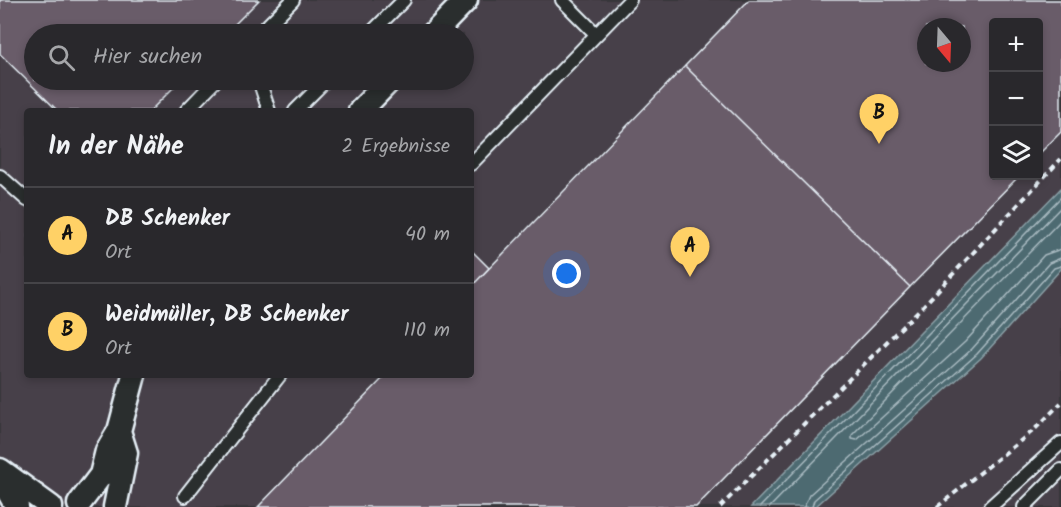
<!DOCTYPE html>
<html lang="de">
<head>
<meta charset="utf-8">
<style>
  :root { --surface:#29282c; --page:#353438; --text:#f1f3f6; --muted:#a5a6a9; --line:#454448; --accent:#ffd166 }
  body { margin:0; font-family:Kalam,sans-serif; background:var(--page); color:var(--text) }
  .controls { position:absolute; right:18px; top:18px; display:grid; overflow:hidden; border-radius:6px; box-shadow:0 3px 9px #0003 }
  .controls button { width:54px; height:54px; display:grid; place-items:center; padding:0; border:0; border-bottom:2px solid var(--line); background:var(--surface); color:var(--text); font:30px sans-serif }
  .compass { position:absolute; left:917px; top:18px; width:54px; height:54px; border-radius:50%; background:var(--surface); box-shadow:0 3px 9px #0003; rotate:161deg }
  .you { position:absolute; left:567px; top:274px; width:21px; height:21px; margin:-15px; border:4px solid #fff; border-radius:50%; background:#1a73e8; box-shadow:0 0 0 9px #1a73e833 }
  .badge { display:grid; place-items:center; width:39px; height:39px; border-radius:50%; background:var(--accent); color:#111; font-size:20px; font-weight:700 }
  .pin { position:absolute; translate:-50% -50px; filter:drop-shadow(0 2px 3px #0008) }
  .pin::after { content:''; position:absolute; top:32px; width:21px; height:18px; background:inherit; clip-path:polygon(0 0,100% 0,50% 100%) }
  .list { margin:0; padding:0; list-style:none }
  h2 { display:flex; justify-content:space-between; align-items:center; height:78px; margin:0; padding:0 24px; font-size:26px }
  h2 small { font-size:20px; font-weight:400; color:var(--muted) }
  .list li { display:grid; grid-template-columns:39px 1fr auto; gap:18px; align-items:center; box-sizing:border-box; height:96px; padding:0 24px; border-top:2px solid var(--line) }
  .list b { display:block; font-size:22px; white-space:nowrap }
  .list p { margin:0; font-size:20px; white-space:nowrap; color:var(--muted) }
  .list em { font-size:20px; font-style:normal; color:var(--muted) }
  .icon { flex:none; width:33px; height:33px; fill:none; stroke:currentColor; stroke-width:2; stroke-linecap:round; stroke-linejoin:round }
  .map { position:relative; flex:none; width:1061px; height:507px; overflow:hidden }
  .search { position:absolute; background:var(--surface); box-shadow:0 3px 9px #0003; left:24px; top:24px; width:450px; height:66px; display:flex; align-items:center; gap:15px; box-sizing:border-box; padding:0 21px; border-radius:33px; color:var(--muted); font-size:22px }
  .panel { position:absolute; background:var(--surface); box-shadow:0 3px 9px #0003; left:24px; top:108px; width:450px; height:270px; border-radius:6px }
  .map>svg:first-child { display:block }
  .built { fill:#464148; fill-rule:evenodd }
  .water { fill:#4d6a71; stroke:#8ba0a7; stroke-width:1.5 }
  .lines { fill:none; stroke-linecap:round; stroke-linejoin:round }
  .shore { stroke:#aabbc2; stroke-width:1.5 }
  .building { fill:#695c69; stroke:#e8f1f8; stroke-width:1.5; fill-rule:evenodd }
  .service-casing { stroke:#e8f1f8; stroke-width:16 }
  .minor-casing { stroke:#e8f1f8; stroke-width:27 }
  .path { stroke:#e8f1f8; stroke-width:4; stroke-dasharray:6 4.5; stroke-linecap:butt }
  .service { stroke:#2a2d2e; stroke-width:12 }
  .minor { stroke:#2a2d2e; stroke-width:22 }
</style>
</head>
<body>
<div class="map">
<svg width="1061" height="507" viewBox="0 0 1061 507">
  <rect width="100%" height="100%" fill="#37363a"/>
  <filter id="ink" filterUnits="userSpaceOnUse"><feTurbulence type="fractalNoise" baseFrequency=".0167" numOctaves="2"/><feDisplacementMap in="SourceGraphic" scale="12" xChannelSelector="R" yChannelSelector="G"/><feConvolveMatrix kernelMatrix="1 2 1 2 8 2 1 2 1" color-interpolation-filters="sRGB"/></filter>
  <g filter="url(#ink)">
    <path class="built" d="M0,0h1061v507h-1061zM994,22h44v154h-44zM926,27h36v36h-36zM34,34h430v46h-430zM27,111h444v264h-444z"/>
    <path class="water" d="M1061,188v81l-80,89 -166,149h-64z"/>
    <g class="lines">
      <path class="shore" d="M1061,220l-209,215v4l5,1 108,-98 79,-87 17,-6
        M760,507l301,-310
        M770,507l291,-300
        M804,507l5,-12 163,-146 77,-86 12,-5
        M812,507l2,-7 163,-146 77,-86 7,-2"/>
    </g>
    <path class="building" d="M0,0h259l-34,34h-191v46h147l-31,31h-92l-58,-57z
      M749,0h312v132l-23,23v-133h-44v154h25l-109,111 -225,-221zM926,27h36v36h-36z
      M685,66l225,221 -214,220h-438l128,-132h85v-88z
      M471,250l18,18 -18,19z"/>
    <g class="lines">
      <g class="service-casing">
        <path id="service" d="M562,0l34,34
          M259,34l34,-34
          M370,34l34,-34
          M259,80l10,31
          M186,111l30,-31
          M295,111l31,-31
          M471,164l159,-164
          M0,176l27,24
          M185,496l95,-121
          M990,507l71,-64
          M1024,507l37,-37"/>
      </g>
      <g class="minor-casing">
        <path id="minor" d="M433,34l33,-34
          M360,111l30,-31
          M0,470l51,37
          M0,477l17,30
          M79,504l22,-29 6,-24 12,-20 15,-56
          M115,507l11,-54 -7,-22"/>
      </g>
      <path class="path" d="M720,507l203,-201 138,-147
        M937,507l97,-77 27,-27"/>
      <use href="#service" class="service"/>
      <use href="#minor" class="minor"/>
    </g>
  </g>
</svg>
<div class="controls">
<button>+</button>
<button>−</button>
<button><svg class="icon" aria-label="layers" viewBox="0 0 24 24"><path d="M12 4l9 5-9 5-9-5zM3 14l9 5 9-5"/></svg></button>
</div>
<svg class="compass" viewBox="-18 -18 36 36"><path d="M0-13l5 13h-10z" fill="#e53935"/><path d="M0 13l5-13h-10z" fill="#a5a6a9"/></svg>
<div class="you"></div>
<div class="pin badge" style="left:690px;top:277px">A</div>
<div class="pin badge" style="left:879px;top:144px">B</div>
<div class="search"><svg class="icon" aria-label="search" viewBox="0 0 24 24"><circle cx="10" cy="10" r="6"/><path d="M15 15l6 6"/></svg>Hier suchen</div>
<section class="panel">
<h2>In der Nähe<small>2 Ergebnisse</small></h2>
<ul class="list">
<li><span class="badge">A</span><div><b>DB Schenker</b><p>Ort</p></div><em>40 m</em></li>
<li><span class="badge">B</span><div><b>Weidmüller, DB Schenker</b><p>Ort</p></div><em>110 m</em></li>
</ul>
</section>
</div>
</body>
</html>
